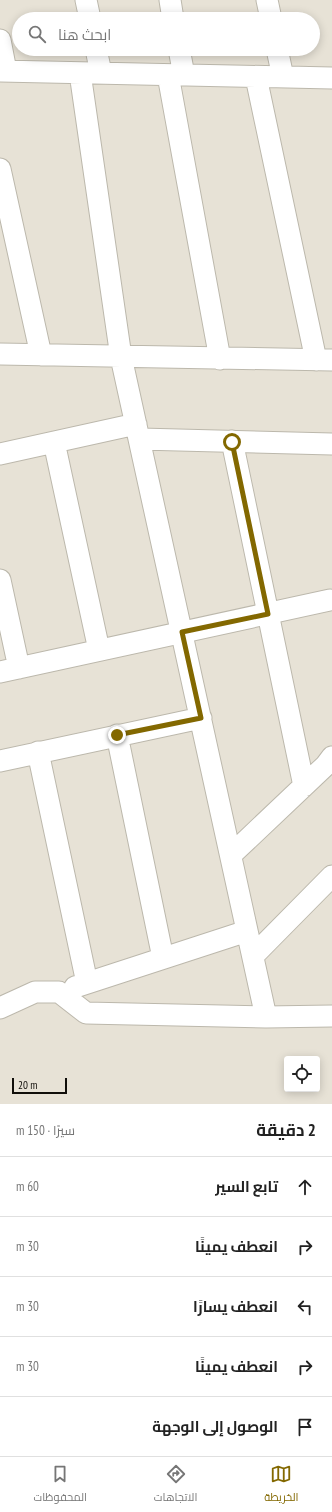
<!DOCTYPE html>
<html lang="ar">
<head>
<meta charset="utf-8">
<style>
  :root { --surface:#fff; --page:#f2f2f2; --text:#222; --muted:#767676; --line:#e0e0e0; --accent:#836800 }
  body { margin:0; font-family:"PT Sans Narrow",Cairo,sans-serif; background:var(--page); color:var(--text); direction:rtl }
  .controls { position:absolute; right:12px; bottom:12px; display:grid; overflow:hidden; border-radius:4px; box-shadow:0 2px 10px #0003 }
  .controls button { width:36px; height:36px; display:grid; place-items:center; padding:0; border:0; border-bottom:1px solid var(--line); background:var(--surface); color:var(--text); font:20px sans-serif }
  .scale { position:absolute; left:12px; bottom:10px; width:55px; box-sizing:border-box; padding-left:4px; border:2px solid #100e0a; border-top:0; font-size:11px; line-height:14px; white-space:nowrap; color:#100e0a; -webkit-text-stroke:3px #e7e2d6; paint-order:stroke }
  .stop { position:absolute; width:12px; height:12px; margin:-9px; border:3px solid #836800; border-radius:50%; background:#fff }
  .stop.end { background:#836800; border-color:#fff; box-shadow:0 1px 4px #0008 }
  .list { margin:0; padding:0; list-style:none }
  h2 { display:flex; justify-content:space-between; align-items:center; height:52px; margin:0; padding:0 16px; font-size:17px }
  h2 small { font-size:13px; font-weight:400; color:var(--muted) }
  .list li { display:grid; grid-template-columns:26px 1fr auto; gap:12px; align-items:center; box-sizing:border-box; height:60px; padding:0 16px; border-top:1px solid var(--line) }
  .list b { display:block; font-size:15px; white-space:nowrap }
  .list em { font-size:13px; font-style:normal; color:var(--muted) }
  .icon { flex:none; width:22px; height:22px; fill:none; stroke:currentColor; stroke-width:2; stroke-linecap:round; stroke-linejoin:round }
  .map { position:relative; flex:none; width:332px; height:1104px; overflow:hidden; direction:ltr }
  .search { position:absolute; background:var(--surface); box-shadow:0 2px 10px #0003; left:12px; right:12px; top:12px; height:44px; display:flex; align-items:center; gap:10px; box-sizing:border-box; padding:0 14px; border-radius:22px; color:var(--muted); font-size:15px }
  .sheet { height:352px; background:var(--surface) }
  nav { display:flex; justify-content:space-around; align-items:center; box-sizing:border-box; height:56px; border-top:1px solid var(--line); background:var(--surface); font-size:11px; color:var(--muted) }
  nav a { display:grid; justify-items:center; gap:2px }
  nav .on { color:var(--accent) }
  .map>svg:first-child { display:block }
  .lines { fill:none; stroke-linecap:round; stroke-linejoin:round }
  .street-casing { stroke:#bcb8ac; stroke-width:23 }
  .street { stroke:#fff; stroke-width:21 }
  .route { stroke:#836800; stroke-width:5 }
</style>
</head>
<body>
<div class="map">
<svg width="332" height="1104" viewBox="0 0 332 1104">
  <rect width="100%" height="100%" fill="#e7e2d6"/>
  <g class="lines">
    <g class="street-casing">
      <path id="street" d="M86,0l4,19
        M170,0l3,19
        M267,0l4,19
        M0,40l6,31
        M96,49l5,24
        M179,49l5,26
        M277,49l6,28
        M0,71l332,7
        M80,73l41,284 145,660
        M168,75l52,284
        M256,77l60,283
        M0,169l41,186
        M0,354l332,6
        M140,439l192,5
        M232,441l72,345
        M54,442l45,208
        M0,454l136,-30
        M0,580l19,88
        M0,672l330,-72
        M117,735l46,223
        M38,752l49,231
        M0,761l201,-43
        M231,855l95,-90 6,-8
        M253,956l79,-80
        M75,987l172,-56
        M0,1008l35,-16h24l27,21 180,4 66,-1"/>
    </g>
    <use href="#street" class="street"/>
  </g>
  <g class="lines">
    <path class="route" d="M117,735l84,-17 -19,-86 86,-18 -36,-172"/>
  </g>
</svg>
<div class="controls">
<button><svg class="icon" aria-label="locate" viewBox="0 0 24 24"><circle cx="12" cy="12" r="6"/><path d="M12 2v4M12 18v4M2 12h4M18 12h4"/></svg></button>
</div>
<div class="scale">20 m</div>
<div class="stop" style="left:232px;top:442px"></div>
<div class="stop end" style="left:117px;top:735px"></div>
<div class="search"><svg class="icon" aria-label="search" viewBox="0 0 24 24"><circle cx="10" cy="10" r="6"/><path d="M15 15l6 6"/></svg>ابحث هنا</div>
</div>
<section class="sheet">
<h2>2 دقيقة<small>سيرًا · 150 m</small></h2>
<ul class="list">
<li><svg class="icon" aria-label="ahead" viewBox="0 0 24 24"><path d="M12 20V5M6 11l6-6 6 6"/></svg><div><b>تابع السير</b></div><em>60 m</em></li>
<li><svg class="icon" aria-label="right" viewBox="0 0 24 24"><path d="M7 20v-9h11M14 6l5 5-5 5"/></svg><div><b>انعطف يمينًا</b></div><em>30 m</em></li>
<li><svg class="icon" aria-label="left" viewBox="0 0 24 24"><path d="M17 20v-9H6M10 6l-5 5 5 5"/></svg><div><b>انعطف يسارًا</b></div><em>30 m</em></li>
<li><svg class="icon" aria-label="right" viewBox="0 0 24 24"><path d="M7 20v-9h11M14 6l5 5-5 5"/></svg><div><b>انعطف يمينًا</b></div><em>30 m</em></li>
<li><svg class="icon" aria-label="arrive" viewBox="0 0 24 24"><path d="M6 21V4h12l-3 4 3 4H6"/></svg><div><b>الوصول إلى الوجهة</b></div></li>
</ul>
</section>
<nav>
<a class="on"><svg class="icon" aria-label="map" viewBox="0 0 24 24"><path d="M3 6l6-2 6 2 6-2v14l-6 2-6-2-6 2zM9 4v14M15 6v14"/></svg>الخريطة</a>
<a><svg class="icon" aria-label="directions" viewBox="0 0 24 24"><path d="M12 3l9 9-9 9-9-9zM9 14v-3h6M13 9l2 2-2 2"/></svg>الاتجاهات</a>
<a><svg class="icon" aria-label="saved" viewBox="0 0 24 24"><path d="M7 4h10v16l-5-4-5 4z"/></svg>المحفوظات</a>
</nav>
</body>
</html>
